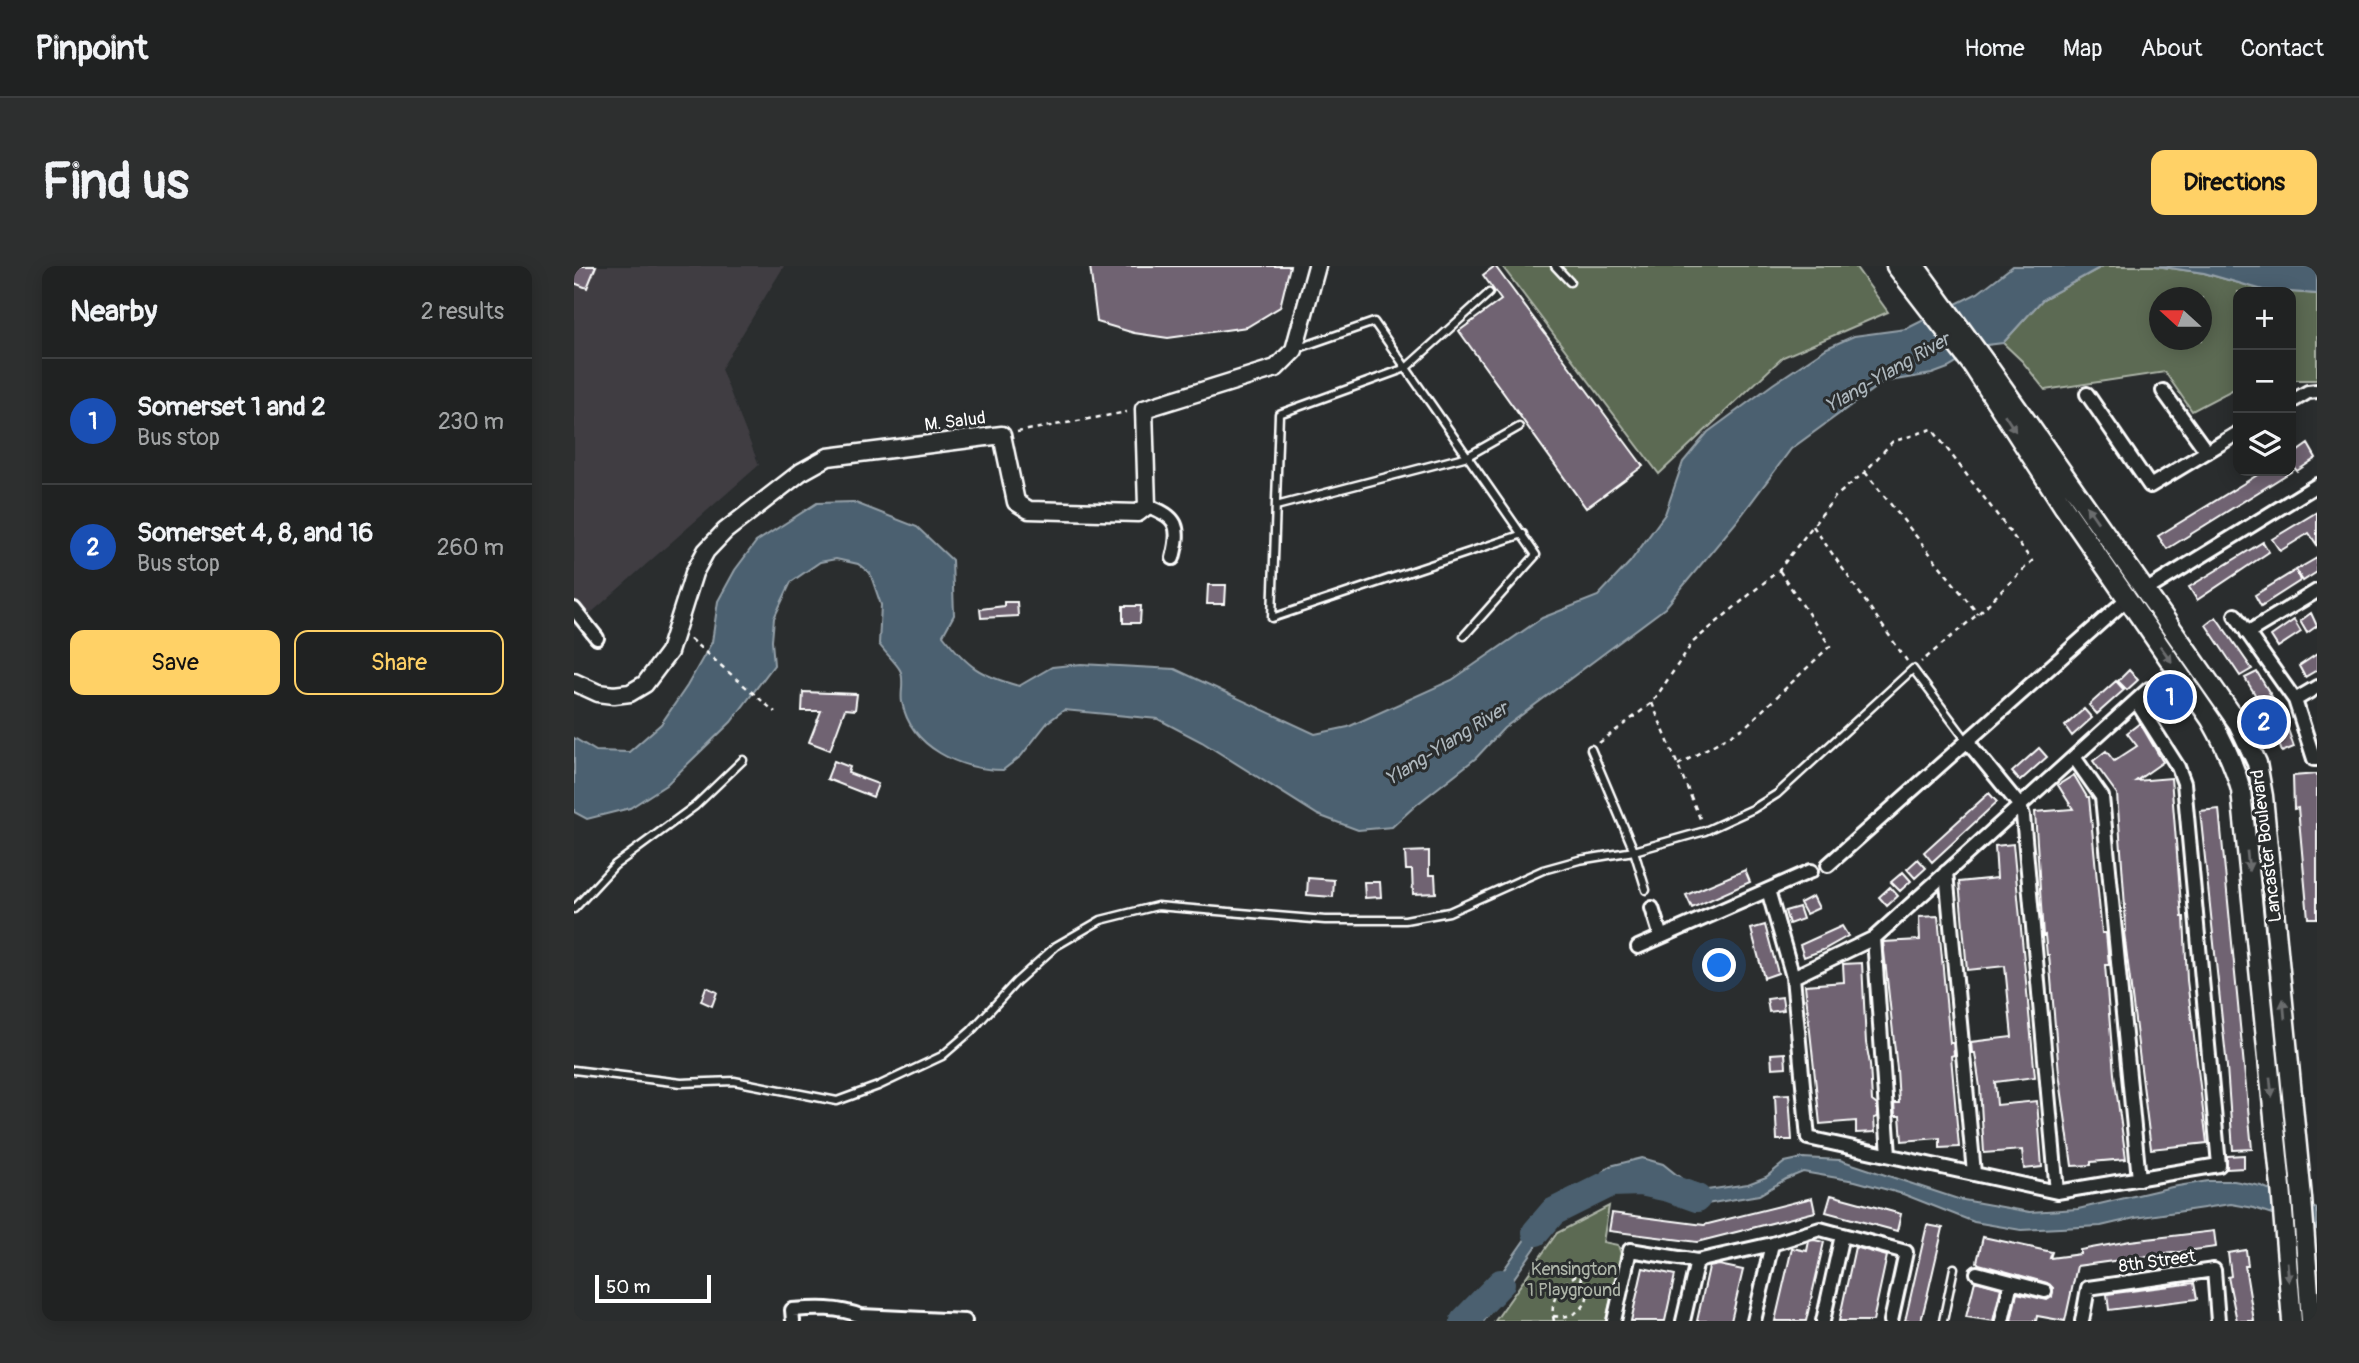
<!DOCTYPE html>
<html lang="en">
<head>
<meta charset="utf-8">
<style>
  :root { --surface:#202222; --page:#2d2f2f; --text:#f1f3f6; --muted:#a2a4a5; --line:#3d3f40; --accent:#ffd166 }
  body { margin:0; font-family:Pangolin,sans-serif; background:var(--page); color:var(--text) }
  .controls { position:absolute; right:21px; top:21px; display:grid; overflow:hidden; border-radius:14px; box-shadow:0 4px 18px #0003 }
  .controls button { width:63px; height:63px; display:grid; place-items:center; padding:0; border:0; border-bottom:2px solid var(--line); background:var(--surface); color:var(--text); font:35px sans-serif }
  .compass { position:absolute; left:1575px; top:21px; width:63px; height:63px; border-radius:50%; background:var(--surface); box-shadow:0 4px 18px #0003; rotate:291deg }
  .scale { position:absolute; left:21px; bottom:18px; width:116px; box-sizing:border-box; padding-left:7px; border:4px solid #fff; border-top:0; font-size:19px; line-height:24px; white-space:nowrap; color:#fff; -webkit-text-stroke:5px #2a2d2e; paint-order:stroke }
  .you { position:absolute; left:1146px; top:700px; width:24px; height:24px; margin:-18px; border:5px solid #fff; border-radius:50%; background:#1a73e8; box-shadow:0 0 0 10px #1a73e833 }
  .badge { display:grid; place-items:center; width:46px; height:46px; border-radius:50%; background:var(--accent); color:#fff; font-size:23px; font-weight:700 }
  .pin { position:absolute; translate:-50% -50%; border:4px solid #fff; box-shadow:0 2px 7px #0006 }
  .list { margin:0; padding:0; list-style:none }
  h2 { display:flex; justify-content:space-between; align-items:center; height:91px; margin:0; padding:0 28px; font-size:30px }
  h2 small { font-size:23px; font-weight:400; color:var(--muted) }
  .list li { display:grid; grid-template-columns:46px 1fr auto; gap:21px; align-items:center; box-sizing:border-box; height:126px; padding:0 28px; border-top:2px solid var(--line) }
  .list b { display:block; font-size:26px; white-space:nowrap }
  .list p { margin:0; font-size:23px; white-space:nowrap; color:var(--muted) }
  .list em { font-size:23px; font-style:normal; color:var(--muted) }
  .actions { display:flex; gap:14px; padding:21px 28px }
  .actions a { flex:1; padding:16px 0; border:2px solid var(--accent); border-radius:14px; text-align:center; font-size:24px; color:var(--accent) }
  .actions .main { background:var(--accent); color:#111 }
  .icon { flex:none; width:38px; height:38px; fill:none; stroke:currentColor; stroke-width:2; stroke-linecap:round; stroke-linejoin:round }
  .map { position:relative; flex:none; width:1743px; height:1055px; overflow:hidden; border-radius:14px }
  header { display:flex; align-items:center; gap:42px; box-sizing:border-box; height:98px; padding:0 35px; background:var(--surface); border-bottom:2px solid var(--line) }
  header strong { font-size:33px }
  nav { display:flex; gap:38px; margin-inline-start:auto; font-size:24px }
  .intro { display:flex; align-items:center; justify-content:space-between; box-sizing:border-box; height:168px; padding:0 42px }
  h1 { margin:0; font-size:49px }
  .button { padding:18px 32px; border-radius:14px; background:var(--accent); color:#111; font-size:24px; font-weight:700 }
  main { display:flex; gap:42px; padding:0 42px }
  aside { flex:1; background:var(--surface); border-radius:14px; box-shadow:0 4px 18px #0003 }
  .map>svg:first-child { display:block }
  .built { fill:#3f3d42 }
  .green { fill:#5b6a52; stroke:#adb4a8; stroke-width:2; fill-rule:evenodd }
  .water { fill:#4c616f; stroke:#94a0a9; stroke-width:2 }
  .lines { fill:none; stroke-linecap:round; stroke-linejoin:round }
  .river { stroke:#4c616f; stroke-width:28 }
  .building { fill:#6f6372; stroke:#fff; stroke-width:2 }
  .service-casing { stroke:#fff; stroke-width:11 }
  .minor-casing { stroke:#fff; stroke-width:18 }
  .tertiary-casing { stroke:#fff; stroke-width:21 }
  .secondary-casing { stroke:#fff; stroke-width:23 }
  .path { stroke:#fff; stroke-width:2.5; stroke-dasharray:5 5; stroke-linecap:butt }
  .service { stroke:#2a2d2e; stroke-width:6 }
  .minor { stroke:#2a2d2e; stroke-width:12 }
  .tertiary { stroke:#2a2d2e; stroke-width:16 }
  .secondary { stroke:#2a2d2e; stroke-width:18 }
  .oneway { fill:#6a6c6d }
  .labels { text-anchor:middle; stroke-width:6; stroke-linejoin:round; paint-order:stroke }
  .street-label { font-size:18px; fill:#fff; stroke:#2a2d2e }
  .park-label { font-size:18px; fill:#adb4a8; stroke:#2a2d2e }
  .water-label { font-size:19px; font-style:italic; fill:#aeb8be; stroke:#2a2d2e }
</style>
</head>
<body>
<header>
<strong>Pinpoint</strong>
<nav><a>Home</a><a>Map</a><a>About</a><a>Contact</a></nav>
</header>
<div class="intro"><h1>Find us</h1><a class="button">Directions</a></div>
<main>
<aside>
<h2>Nearby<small>2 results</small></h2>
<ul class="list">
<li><span class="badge" style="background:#1a4fb4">1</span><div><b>Somerset 1 and 2</b><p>Bus stop</p></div><em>230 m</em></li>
<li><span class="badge" style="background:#1a4fb4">2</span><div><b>Somerset 4, 8, and 16</b><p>Bus stop</p></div><em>260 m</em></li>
</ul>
<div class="actions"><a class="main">Save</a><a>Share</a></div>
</aside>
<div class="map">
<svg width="1743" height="1055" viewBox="0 0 1743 1055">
  <rect width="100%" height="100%" fill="#2a2d2e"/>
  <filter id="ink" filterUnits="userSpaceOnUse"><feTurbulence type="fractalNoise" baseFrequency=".0143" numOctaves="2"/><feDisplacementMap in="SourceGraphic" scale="14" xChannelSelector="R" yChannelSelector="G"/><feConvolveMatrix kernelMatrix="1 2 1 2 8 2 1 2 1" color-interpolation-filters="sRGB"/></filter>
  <g filter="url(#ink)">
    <path class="built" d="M0,0h210l-63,103 38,96 -185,163z"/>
    <path class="green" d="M928,0h353l33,46 -105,45 -124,117z
      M1529,0h53l48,7 59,17 54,4v86h-26v-88h-53v95l-46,24 -27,-39 -120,18 -23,-29 -19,-18 40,-44zM1586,32h42v42h-42z
      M1035,940l-6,36 15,3 3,9 -15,67h-111l62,-88z"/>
    <path class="water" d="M1439,0h90l-60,33 -40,44 -16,2 -39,23 -16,6 -49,8 -92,67 -53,71 -73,88 -161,120 -28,30 -60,47 -24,22 -34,3 -40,-15 -116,-73 -44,-23 -94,-9 -16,12 -27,34 -18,14c-42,0 -92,-22 -101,-68 -2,-9 3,-23 -2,-32 -5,-9 -15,-17 -21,-26l2,-39 -11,-32 -12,-9 -22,-5 -16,3 -29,20 -17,36 -2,23 2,24 -43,57 -65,63 -36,23 -43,11 -13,-7v-74l22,13 33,1 32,-28 26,-38 25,-44 6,-41 17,-31 21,-28 61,-39 36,-1 64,25 35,33 2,55 -11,20c25,32 36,40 76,51l33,-19 29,-3 94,5 140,65 33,-7 104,-47 90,-62 56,-22 32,-34 35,-48 18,-52 25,-30 65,-48 54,-36 27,-12 52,-7 72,-36z
      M1582,0h161v28l-54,-4 -59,-17z
      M1068,892l21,6 29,23 15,3 41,-6 18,-7 19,-15 18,-4 37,2 118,39 72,13 48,-3 94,-22 36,-6h26l27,5 56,23v20l-63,-21 -23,-4 -96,14 -34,8 -80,4 -47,-8 -71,-28 -48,-13 -52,-9 -17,7 -27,16 -64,11 -17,-8 -17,-13 -20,-7 -20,2 -56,25 -81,116h-16l69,-99 18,-23 37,-16 18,-17z"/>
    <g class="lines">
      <path class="river" d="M962,966l17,-20 58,-29 30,-1 28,6 28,10
        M890,1055l37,-38"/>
    </g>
    <path class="building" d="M0,0h22l-9,22 -13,-5z
      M516,0h200l-10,41 -33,20 -79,11 -34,-5 -37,-11z
      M921,0l148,200 -57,42 -127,-177 42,-31 -18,-25z
      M1734,178l8,14 -19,13 -6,-8v-7z
      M1690,205h28l-125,78 -9,-13z
      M1743,246v33l-8,-12 -29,18 -8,-12z
      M1689,276l6,10 -72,48 -8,-13z
      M1743,292v14l-14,9 -7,-11z
      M1722,304l4,11 -39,25 -6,-11z
      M634,319h18l-1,19h-18z
      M430,336h13l1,14 -37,2 -1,-9 24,-3z
      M549,340h18l-1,17h-17z
      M1737,347l6,13 -10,7 -7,-12z
      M1642,351l36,52 -12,7 -34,-51z
      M1720,354l7,12 -23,15 -7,-11z
      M1743,388v16l-12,7 -6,-11z
      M1555,404l9,10 -11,10 -9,-9z
      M1683,406l26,43 11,32 -12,5 -12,-33 -25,-41z
      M1542,415l8,9 -27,24 -8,-9z
      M229,426l54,2 -2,16 -10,-1 -15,41 -21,-8 12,-31h-19z
      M1510,443l8,9 -20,18 -7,-10z
      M1566,457l23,39 -27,19 35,-3 11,139h2l3,63 20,163 -56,6 -27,-217 2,-1 -1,-24 -8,-113 -24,-33 13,-10 8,10 23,-15 -10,-13z
      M1465,482l8,9 -27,24 -8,-9z
      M260,495l16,6 -2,6 30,11 -5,13 -46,-18z
      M1743,508v144h-9l-10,-110 -4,1 -1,-33z
      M1500,509l13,22h2l13,136h4l3,32h-4l9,109 12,85 -35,3v3l-19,1 -13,-93 -10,-118h-2l-2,-20 -2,1 -8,-124 38,-3 -15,-24z
      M1415,527l8,9 -65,60 -8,-10z
      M1645,543l33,340 -19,1 -6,-83 -27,-256z
      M1439,578l22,233 -40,5 2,23 40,-4 5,66 -18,2 -2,-19 -38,3 -4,-66 -5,-34h-3l-1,-11 41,-5 -7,-71 -38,4 -8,-88 38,-4 -2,-32z
      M855,585v24h6l1,18 -23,1 -1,-24h-6l-1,-18z
      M1344,593l8,9 -11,10 -8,-9z
      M1171,604l5,12 -58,26 -6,-13z
      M1329,606l8,9 -11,10 -9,-9z
      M734,612l26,2 -1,17 -26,-2z
      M790,616h16l1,15 -16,1z
      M1316,621l8,9 -11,10 -8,-9z
      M1239,630l6,12 -13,6 -6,-11z
      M1225,641l4,12 -14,5 -4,-13z
      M1364,650l12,127h3l1,12 -3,1 8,91 -19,1v-10l-38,3 -2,-25h-5l-1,-13h5l-2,-34 -14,-127 37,-2 -1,-23z
      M1191,659l13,48 -14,5 -13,-49z
      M1268,660l6,10 -25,14 -19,7 -4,-12z
      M1288,697l4,80 4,21 2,37 5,4 1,12 -4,1 1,14 -19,1v-12l-36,3 -15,-139 39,-3 -1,-18z
      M132,721l11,5 -5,14 -11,-5z
      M1208,731l2,13 -15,2 -2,-13z
      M1211,787l1,14 -14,1 -1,-14z
      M1215,828l3,46h-15l-2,-45z
      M1670,889v13l-17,1v-13z
      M1257,929l70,19 -4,17 -71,-19z
      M1238,932l3,14 -118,30 -88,-11 3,-18 92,12z
      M1353,959l16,3 -16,69 -6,24h-16z
      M1640,965l2,16 -139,19 -12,55 -28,-5 -1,5h-25l6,-28 30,7 5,-3 1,-9 -6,-5 -68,-19 -2,-2 6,-25 69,15 -2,6 30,-4v-4l50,-9z
      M1240,974l10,2 -18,79h-31l17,-73 15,3 2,-10z
      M1281,981l32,9 -14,65h-34z
      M1672,984l2,16h-3l9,55h-17l-9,-44 3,-1 -3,-23z
      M1145,999l24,5 -12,51h-34l12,-54z
      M1069,1002l32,7 -10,46h-34z
      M1401,1015l26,7 -8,33 -27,-4z
      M1620,1017l3,16 -88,11 -2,-16z"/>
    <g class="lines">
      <g class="service-casing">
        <path id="service" d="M981,0l15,16
          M915,27l-83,75 -127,46 -7,204 251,-84
          M722,83l78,-27 162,233 -72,81
          M702,240l192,-50 51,-29
          M1017,483l43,102 12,39
          M0,643l41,-44 80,-59 48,-46
          M0,804l107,13 53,-2 103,20 41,-15 64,-30 29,-25 45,-49 40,-36 45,-26 56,-14 168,14h80l44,-8 94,-42 36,-10 55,-9 71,-20 48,-22 24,-15 136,-125 54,72
          M1369,1055l11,-53"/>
      </g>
      <g class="minor-casing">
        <path id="minor" d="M1589,125l44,61
          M1513,128l63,92 88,-53
          M1717,136l17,-10 9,-1
          M573,240c31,10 34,21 26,52
          M1571,325l172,-106
          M0,343l23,29
          M1661,349l60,85 19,59h3
          M1673,367l70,-42
          M1721,434l22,-13
          M1393,475l53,65 3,10 34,376
          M1500,491l28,40 37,382
          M1254,599l299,-266
          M1372,606l28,301
          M1194,624l25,87 15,161 249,54 162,-27 -35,-382 -6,-16 -42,-66
          M1078,642l9,29
          M1300,672l15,217
          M1064,681l173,-76
          M1219,711l81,-39 275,-249
          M1403,1007l68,18
          M219,1055l-1,-11c24,-2 46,-3 69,6l104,5
          M1040,1055l16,-71 67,11 75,-17 48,-15 86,23 -15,69
          M1109,1055l14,-60
          M1180,1055l18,-77
          M1249,1055l19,-86
          M1428,1055l9,-39
          M1508,1055l6,-33 126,-18 4,51"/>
      </g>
      <g class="tertiary-casing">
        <path id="tertiary" d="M0,416l24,11 16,2 16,-2 15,-9 24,-32 25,-79 12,-22 19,-20 76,-59 27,-15 174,-22 14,67 13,8 109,3 9,-7 -3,-97 132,-41 18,-18 23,-84"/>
      </g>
      <g class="secondary-casing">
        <path id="secondary" d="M1322,0l77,100 91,141 147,213c13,23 23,44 30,70l40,397 11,134
          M1341,0l70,96 253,361 19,40 6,33 39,402 9,123"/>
      </g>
      <path class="path" d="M443,166l110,-20
        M1291,206l113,142
        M1239,260l94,135
        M116,373l85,73
        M1078,437l49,118
        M1025,477l53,-40 41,-61 86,-72 56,-73 30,-25 27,-30 40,-13 100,132 -54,53 -57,48
        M1104,499l67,-38 85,-81 -51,-76
        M979,1050c28,5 47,-21 24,-41
        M980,1055c-9,-35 30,-57 60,-54"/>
      <use href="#service" class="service"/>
      <use href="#minor" class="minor"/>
      <use href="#tertiary" class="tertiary"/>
      <use href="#secondary" class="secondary"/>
    </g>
    <defs><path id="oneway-solid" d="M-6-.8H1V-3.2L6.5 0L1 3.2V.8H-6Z" transform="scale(1.75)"/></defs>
    <g class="oneway">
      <use href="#oneway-solid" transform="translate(1436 157) rotate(57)"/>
      <use href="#oneway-solid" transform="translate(1518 248) rotate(-125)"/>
      <use href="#oneway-solid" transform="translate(1592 388) rotate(54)"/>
      <use href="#oneway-solid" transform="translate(1674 595) rotate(84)"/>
      <use href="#oneway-solid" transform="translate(1710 743) rotate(-95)"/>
      <use href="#oneway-solid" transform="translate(1697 821) rotate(84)"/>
      <use href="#oneway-solid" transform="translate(1714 1006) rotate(85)"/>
    </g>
  </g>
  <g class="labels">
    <g class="street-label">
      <text transform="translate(381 155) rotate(-7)" y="6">M. Salud</text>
      <text transform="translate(1692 580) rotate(-97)" y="6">Lancaster Boulevard</text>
      <text transform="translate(1583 995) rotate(-8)" y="6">8th Street</text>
    </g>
    <g class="park-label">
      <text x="1000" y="1009">Kensington<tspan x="1000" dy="21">1 Playground</tspan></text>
    </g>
    <g class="water-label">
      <text transform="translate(1313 106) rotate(-30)" y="7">Ylang-Ylang River</text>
      <text transform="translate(872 477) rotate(-32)" y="7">Ylang-Ylang River</text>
    </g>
  </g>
</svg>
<div class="controls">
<button>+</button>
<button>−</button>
<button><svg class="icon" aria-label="layers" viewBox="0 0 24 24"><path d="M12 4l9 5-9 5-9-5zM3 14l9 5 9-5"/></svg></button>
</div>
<svg class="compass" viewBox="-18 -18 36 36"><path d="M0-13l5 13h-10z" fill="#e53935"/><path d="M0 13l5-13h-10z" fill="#a2a4a5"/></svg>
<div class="scale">50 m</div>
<div class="you"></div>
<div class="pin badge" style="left:1596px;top:431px;background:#1a4fb4">1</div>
<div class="pin badge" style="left:1690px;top:456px;background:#1a4fb4">2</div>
</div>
</main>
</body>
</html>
